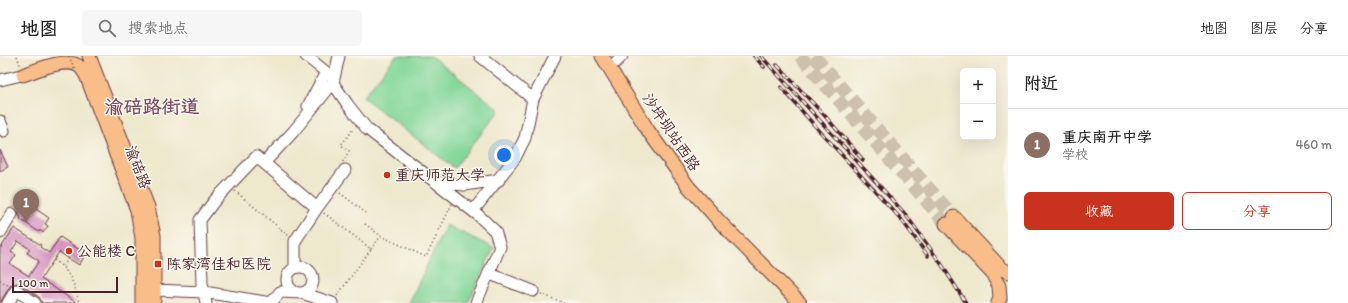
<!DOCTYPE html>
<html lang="zh">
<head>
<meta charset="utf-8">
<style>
  :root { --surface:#fff; --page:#f6f6f6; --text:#222; --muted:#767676; --line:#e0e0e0; --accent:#c8321e }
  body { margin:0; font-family:Itim,"LXGW WenKai TC",sans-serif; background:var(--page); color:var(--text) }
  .controls { position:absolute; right:12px; top:12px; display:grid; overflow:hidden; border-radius:6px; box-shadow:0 4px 16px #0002 }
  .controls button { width:36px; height:36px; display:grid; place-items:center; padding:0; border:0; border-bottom:1px solid var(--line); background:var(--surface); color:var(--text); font:20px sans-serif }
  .scale { position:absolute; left:12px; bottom:10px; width:106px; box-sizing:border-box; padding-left:4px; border:2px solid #4a1f2b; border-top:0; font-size:11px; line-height:14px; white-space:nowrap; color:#4a1f2b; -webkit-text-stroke:3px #fbf7ec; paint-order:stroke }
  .you { position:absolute; left:504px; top:99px; width:14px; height:14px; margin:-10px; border:3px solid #fff; border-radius:50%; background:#1a73e8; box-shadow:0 0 0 6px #1a73e833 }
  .badge { display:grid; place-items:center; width:26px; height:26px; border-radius:50%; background:var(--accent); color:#fff; font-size:13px; font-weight:700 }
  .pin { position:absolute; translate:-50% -33px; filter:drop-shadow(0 1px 2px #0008) }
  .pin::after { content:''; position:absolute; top:21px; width:14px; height:12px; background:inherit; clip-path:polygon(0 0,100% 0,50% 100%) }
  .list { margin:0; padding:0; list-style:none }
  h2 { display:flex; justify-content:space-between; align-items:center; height:52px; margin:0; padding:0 16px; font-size:17px }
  h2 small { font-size:13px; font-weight:400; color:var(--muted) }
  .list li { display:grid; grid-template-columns:26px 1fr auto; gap:12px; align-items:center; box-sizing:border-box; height:72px; padding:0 16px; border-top:1px solid var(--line) }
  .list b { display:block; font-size:15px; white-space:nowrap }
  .list p { margin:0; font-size:13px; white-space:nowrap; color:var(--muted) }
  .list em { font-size:13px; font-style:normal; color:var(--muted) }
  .actions { display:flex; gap:8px; padding:12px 16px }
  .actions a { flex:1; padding:9px 0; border:1px solid var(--accent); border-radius:6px; text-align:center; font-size:14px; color:var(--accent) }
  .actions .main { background:var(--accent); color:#fff }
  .icon { flex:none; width:22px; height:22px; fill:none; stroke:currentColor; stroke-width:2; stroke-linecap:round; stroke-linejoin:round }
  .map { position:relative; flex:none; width:1008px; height:247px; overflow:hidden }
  header { display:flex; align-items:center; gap:24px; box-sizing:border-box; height:56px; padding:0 20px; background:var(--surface); border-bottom:1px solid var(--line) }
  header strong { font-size:19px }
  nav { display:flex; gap:22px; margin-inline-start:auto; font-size:14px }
  .search { width:280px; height:36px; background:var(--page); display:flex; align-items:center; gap:10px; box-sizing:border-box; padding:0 14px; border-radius:6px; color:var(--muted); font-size:15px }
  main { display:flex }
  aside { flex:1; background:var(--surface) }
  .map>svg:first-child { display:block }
  .green { fill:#83d79a; stroke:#667b62 }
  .building { fill:#d696c2; fill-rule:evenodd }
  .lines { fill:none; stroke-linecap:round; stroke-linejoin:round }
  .major-tunnel { stroke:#cdc0ad; stroke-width:13; stroke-dasharray:13 6; stroke-linecap:butt }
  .minor-casing { stroke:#633d43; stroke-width:13 }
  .major-casing { stroke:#633d43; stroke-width:15 }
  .path { stroke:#633d43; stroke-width:1.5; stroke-dasharray:1 3; stroke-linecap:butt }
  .minor { stroke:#fff; stroke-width:11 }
  .major { stroke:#f9bd89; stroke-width:13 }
  .rail-casing { stroke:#4a1f2b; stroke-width:3.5 }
  .rail { stroke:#fbf7ec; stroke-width:2; stroke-dasharray:6; stroke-linecap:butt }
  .path-bridge { stroke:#633d43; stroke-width:1.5; stroke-dasharray:1 3; stroke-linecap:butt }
  .poi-dot { fill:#c8321e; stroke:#fbf7ec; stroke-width:1.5 }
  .labels { text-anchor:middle; stroke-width:3; stroke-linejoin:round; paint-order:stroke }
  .street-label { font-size:15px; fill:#4a1f2b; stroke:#fbf7ec }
  .poi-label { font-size:15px; fill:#4a1f2b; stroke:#fbf7ec; text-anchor:start }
  .district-label { font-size:19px; font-weight:bold; fill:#7b4960; stroke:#fbf7ec }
</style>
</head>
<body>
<header>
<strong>地图</strong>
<div class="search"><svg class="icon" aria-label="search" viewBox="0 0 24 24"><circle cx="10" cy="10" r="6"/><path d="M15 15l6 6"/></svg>搜索地点</div>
<nav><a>地图</a><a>图层</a><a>分享</a></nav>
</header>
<main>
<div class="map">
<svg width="1008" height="247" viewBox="0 0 1008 247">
  <rect width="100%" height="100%" fill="#fbf7ec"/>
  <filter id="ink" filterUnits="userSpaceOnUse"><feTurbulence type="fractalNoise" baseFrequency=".025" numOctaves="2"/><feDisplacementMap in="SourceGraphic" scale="8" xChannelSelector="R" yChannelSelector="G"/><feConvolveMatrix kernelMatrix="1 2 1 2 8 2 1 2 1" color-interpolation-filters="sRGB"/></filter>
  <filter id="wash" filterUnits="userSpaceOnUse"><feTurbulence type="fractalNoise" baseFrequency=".012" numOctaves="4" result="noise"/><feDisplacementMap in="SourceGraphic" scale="16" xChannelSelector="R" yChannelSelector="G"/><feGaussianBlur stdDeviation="0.9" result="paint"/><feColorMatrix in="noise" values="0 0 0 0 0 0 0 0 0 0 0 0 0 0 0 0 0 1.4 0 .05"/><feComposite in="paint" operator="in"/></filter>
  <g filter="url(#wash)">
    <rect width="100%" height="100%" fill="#eee8cd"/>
    <path class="green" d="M396,0h35l69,54 -46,58 -91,-71z
      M446,169l48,23 -26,55h-59z"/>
    <g id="blocks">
      <path class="building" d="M0,94l8,17 -8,4z
        M24,148l4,3 2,-2 19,13 -4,6 3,2 -5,7 -3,-3 -1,2 -19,-13 1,-2 -2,-1v-4z
        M14,172l27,17 -1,2 9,6 11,-16 26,17 -7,11 -20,-13 -18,27 36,24h-35l-3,-6 -19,-13 -4,-1 -6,3 -10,17v-54zM18,185l12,8 -3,4 12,8 -10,15 -19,-12 6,-9 -5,-3z"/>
    </g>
  </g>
  <g filter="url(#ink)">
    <use href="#blocks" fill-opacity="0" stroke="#633d43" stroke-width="1"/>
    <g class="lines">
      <path class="major-tunnel" d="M800,0l146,168
        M814,0l140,161"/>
      <g class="minor-casing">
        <path id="minor" d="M306,0l20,16 -18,34
          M339,0l-6,27 15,22 19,24 111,86 17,16 5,16 -24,56
          M616,6l6,-6
          M0,24l17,-4
          M533,43l22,-43
          M0,65l4,10
          M436,126l28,3 35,-5
          M317,152l-53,-45 29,-31 40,-49
          M473,155l42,-53 10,-20 8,-39 -53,-43
          M0,177l12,-19
          M287 224a13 13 0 1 1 26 0a13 13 0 1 1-26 0Z
          M295,212v-27l22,-33 28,-38
          M490,218l43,17
          M154,234l50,2 67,11 9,-11 22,1 30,10
          M8,247l8,-13 19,13
          M206,247l-4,-20 -2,-63 15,-20 41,-43 8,6"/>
      </g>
      <g class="major-casing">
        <path id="major" d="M89,0l59,151 6,29v67
          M602,0l47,76 39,54 31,35 81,82
          M23,19c14,-5 45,-19 57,-8 2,2 4,5 6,8l51,135 5,28v65
          M954,161l47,51 7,4
          M946,168l46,49 7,13 1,12 -2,5"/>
      </g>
      <path class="path" d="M17,0l3,9
        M343,106l6,-11 -8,-6 13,-17
        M235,135l54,45
        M340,137l26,20
        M324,157l47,36 -34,47
        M365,168l16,12
        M0,190l1,1
        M371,193l10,-13 45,21 26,-53
        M54,204c16,11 21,25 25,43
        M63,210l6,-8
        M0,224l8,5
        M541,238l23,9"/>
      <use href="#minor" class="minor"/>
      <use href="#major" class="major"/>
      <g class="rail-casing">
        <path id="rail" d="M754,0l10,11
          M761,0l145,159 36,50 24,38
          M777,9l48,51 38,44
          M781,31l34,39 86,93 27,37"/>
      </g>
      <use href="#rail" class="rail"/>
      <path class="path-bridge" d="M69,0l6,14"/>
    </g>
  </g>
  <g class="poi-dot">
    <circle cx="387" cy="119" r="4"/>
    <circle cx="69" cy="195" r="4"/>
    <rect x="154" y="204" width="8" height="8" rx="2"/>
  </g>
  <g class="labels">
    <g class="street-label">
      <text transform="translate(671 76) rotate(56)" y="5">沙坪坝站西路</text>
      <text transform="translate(138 111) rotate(69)" y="5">渝碚路</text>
    </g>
    <g class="poi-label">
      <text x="395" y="124">重庆师范大学</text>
      <text x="77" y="200">公能楼 C</text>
      <text x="166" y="213">陈家湾佳和医院</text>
    </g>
    <g class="district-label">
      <text x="152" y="57">渝碚路街道</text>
    </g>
  </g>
</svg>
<div class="controls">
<button>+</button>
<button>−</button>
</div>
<div class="scale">100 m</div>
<div class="you"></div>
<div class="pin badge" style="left:26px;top:166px;background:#8d6e63">1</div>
</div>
<aside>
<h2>附近<small></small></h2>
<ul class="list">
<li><span class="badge" style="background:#8d6e63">1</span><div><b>重庆南开中学</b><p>学校</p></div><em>460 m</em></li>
</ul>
<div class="actions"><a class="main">收藏</a><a>分享</a></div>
</aside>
</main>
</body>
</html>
